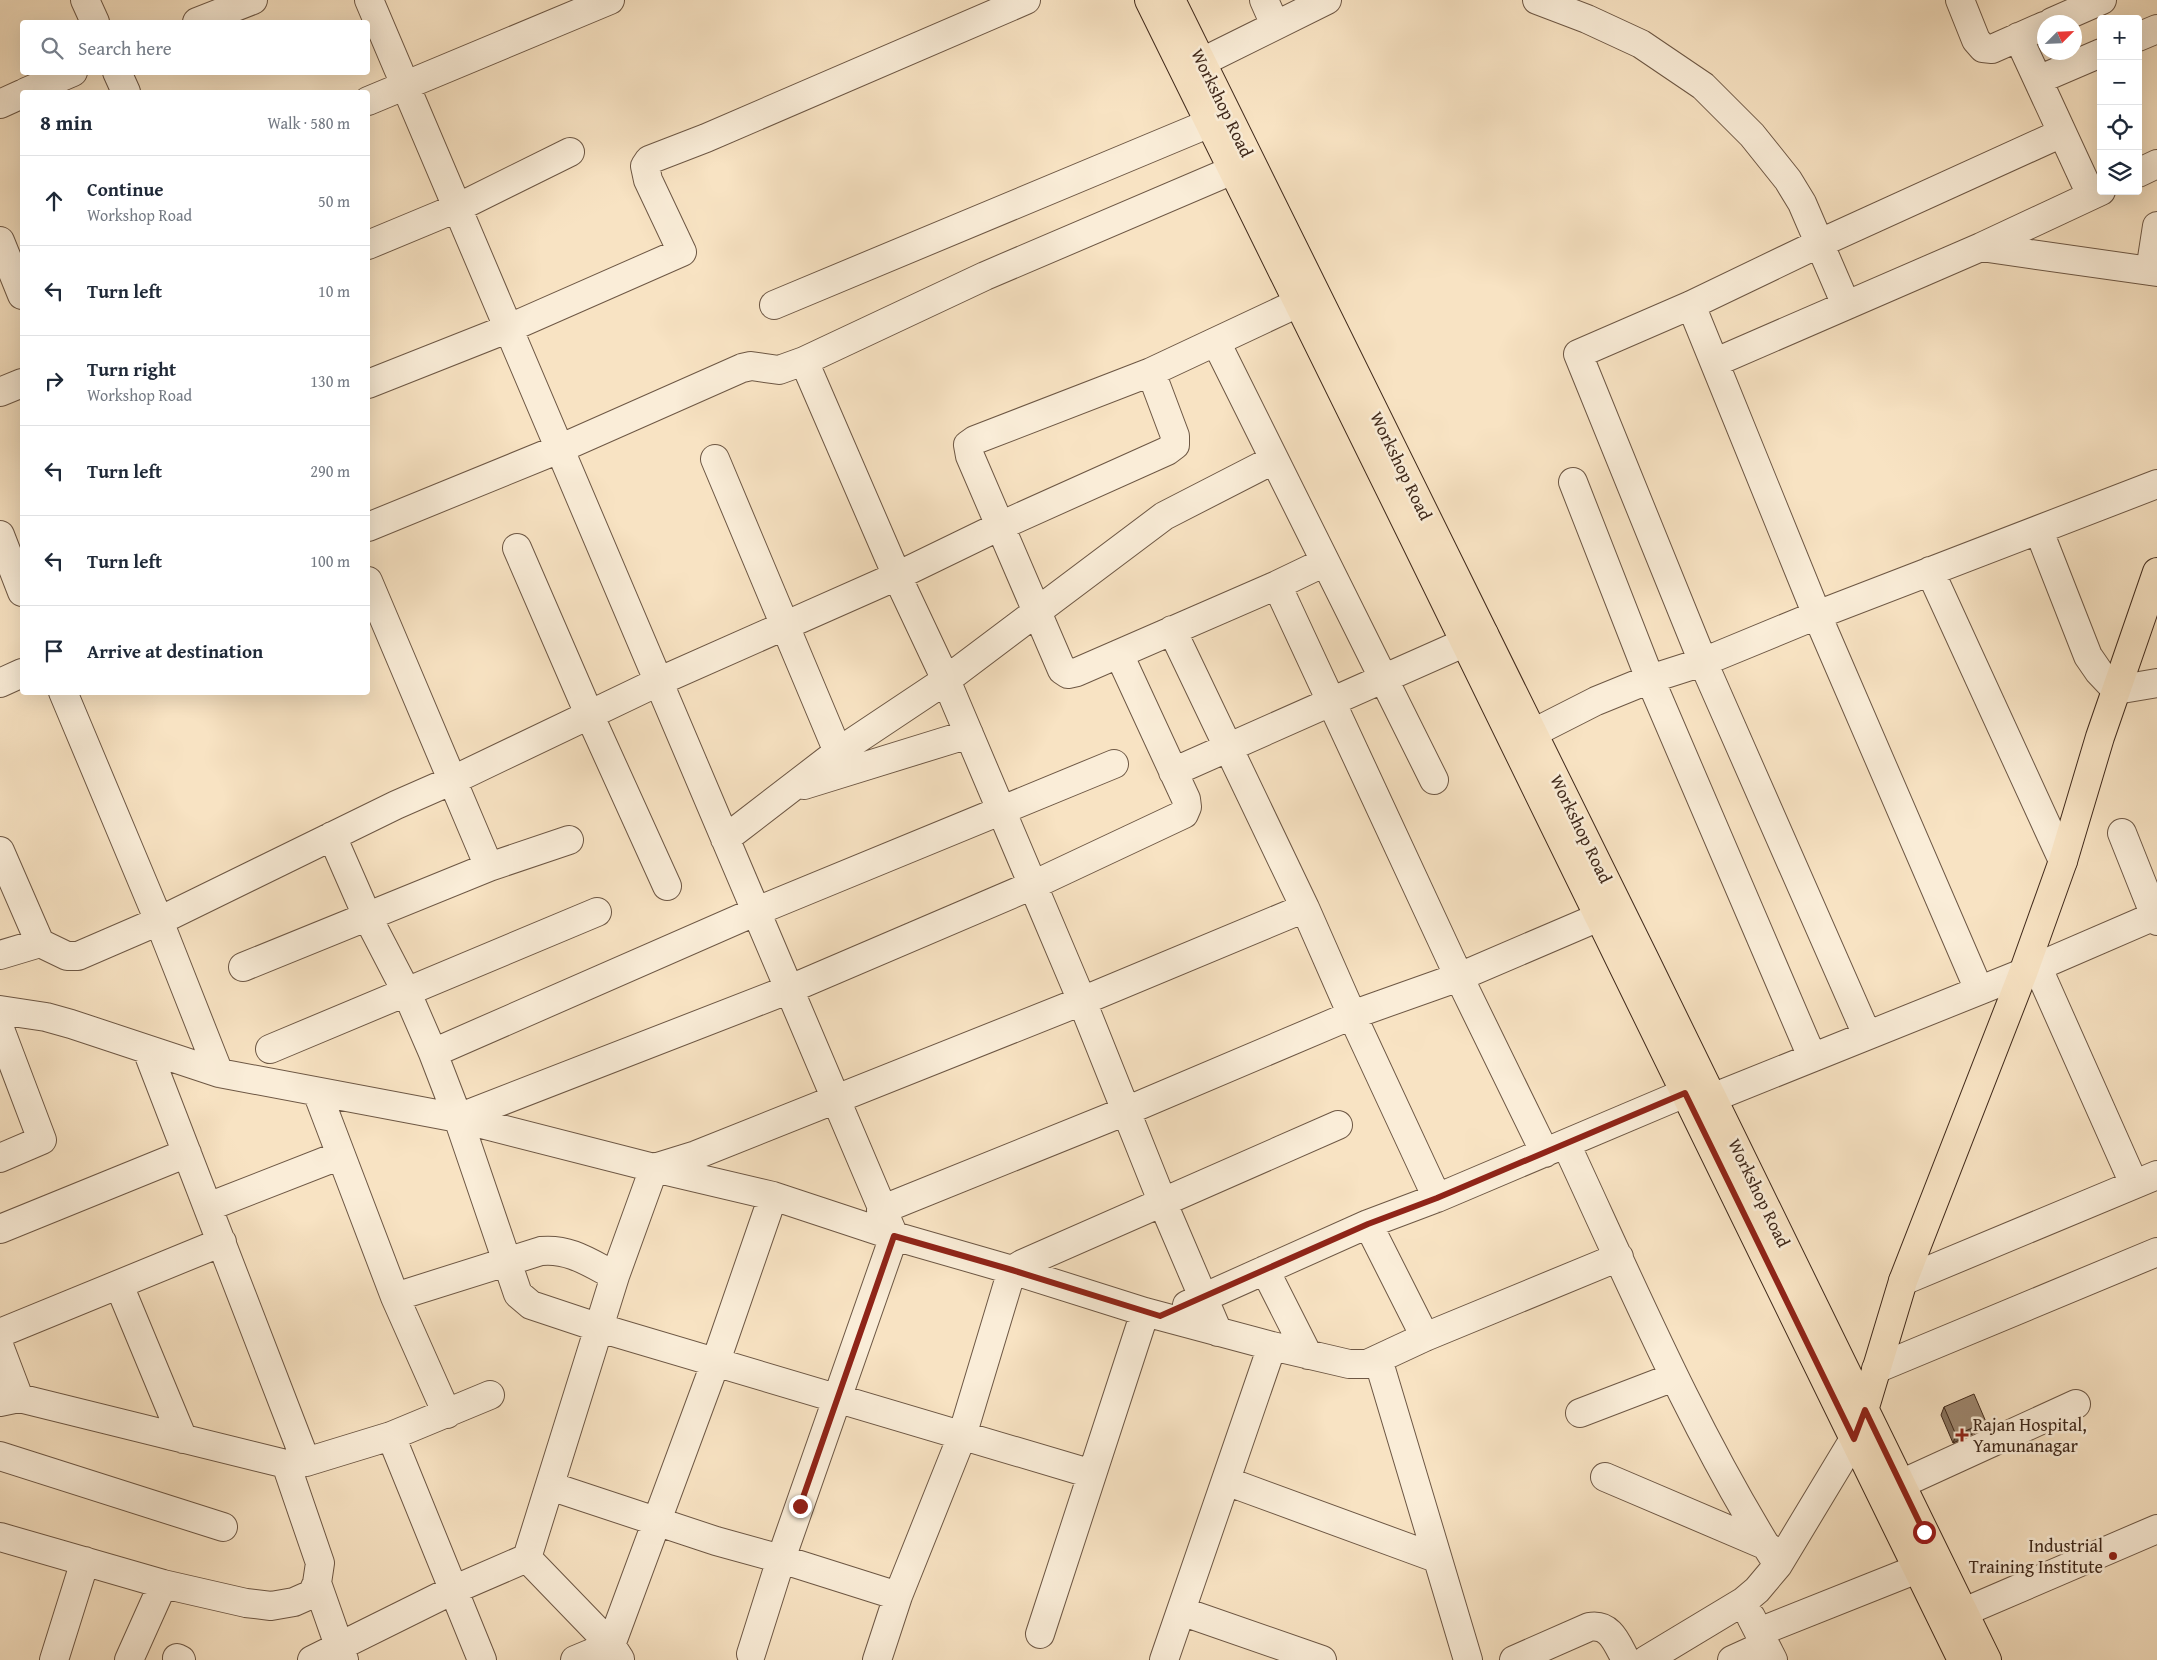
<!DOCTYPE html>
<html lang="en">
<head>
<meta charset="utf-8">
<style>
  :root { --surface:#fff; --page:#f6f6f7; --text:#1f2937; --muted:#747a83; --line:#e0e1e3 }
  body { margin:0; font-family:"Gentium Book Plus",serif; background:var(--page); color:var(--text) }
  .controls { position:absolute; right:15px; top:15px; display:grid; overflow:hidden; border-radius:5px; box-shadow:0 5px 20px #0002 }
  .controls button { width:45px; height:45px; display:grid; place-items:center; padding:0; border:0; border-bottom:1px solid var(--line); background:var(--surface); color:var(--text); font:25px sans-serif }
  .compass { position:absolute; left:2037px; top:15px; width:45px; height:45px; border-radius:50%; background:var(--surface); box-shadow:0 5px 20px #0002; rotate:66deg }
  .stop { position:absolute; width:15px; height:15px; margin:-11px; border:4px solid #8f2418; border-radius:50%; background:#fff }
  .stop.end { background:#8f2418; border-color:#fff; box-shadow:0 1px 5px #0008 }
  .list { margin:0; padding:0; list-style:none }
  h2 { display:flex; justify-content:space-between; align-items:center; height:65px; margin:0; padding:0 20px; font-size:21px }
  h2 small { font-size:16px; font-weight:400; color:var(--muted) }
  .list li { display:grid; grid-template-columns:32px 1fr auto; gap:15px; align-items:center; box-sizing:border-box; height:90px; padding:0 20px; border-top:1px solid var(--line) }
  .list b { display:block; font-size:19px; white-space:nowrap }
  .list p { margin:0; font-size:16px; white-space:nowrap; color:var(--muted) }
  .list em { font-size:16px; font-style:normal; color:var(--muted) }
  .icon { flex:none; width:28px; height:28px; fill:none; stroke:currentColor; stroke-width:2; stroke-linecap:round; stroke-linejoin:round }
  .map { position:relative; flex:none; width:2157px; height:1660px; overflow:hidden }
  .search { position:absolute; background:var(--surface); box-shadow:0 5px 20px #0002; left:20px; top:20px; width:350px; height:55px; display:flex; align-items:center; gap:12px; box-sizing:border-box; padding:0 18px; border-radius:5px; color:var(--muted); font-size:19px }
  .panel { position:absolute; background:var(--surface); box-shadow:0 5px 20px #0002; left:20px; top:90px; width:350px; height:605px; border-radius:5px }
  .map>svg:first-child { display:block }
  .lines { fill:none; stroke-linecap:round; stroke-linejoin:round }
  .minor-casing { stroke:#6d5744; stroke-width:30 }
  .major-casing { stroke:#3f281a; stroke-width:30 }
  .minor { stroke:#faedd8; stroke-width:28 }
  .major { stroke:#f8e3c3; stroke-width:28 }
  .wall { fill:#897662; stroke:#3f281a }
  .shaded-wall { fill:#6f6050; stroke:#3f281a }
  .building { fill:#9f8972; stroke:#3f281a }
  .route { stroke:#8f2418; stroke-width:6 }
  .poi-dot { fill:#8f2418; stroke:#faedd8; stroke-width:2 }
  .labels { text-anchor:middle; stroke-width:5; stroke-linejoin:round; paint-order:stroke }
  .street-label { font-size:18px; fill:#3f281a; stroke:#faedd8 }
  .poi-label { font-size:18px; fill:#3f281a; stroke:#faedd8; text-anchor:start }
</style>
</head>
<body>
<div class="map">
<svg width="2157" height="1660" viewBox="0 0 2157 1660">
  <rect width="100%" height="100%" fill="#f8e3c3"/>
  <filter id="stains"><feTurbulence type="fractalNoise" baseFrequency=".004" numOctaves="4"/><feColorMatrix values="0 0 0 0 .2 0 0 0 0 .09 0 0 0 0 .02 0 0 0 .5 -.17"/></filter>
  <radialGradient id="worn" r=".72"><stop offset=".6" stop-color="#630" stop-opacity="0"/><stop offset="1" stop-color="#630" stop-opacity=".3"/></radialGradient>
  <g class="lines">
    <g class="minor-casing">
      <path id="minor" d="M85,0l10,22
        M369,0l525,1236 -113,323 -30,95
        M1264,0l11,25
        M1537,0l50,19 54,25 62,42 49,49 36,45 14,23 44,102
        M1960,0l16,40 7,8 9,1 52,-23
        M197,22l56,-22
        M2052,22l50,-22
        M2018,37l73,158
        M2138,37l19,-8
        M1202,62l125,-62
        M117,72l9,20
        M2038,80l63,-27
        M26,92l47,-20
        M368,101l242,-101
        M0,104l22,-10
        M2138,173l19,-9
        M0,241l22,54
        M368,245l89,-37 113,-56
        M1981,247l176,25
        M2150,271l7,-45
        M774,305l436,-182
        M1691,305l126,310 162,375
        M1216,342l218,438
        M804,361l93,215 49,104 136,321 80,200 56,131
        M1716,362l265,-115 120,-56
        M1151,372l-176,68 -7,5 2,11 92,214 6,4 9,-2 200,-87 48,-23
        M368,384l139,-55 175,-77 -34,-72 -3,-14 4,-6 57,-22 320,-138
        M0,392l22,-9
        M715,459l123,293
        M1573,482l77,197 162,378
        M368,527l191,-78 183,-81 9,-2 28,4 25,-9 181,-85 248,-106
        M2039,531l49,125 11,16 17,18 41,-7
        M0,535l22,57
        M517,548l72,166 78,172
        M1930,571l133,290
        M368,581l121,286
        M1277,585l182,392 86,176
        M1172,630l133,278 47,107 85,183
        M0,683l22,-10
        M63,692l96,229 60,152
        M1533,733l63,-32 54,-22 53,-17 114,-47 340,-131
        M1173,772l311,-138
        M804,785l165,-51
        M2122,833l35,88
        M332,836l35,80 40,77 26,60 25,65 60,176 13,11 69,23 492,146
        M725,839l113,-87 108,-72 218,-164 109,-56
        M0,851l40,92
        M0,955l40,-12 27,13h11l81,-35 237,-116 57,-25 207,-99 237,-105 103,-50 167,-75 8,-6v-9l-24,-64 147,-69
        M2037,966l97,218
        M243,967l246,-100 80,-27
        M0,1010l46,7 25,7 148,49 239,45 196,50 119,28 121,40 118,34 133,42 127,34 77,18h18l58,-27 194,-80
        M0,1029l42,111 -42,18
        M1867,1035l-164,-373 -125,-308 113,-49 127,-61 244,-111
        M270,1049l327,-137
        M147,1050l159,412
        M433,1053l324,-142 357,-147
        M317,1092l78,205 52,117
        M1712,1098l311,-125 134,-58
        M458,1118l332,-129 243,-104 151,-71 3,-7 -1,-8 -67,-145
        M1566,1144c66,142 128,288 212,421
        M208,1207l133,-52
        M881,1210l245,-99 226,-96 107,-38 140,-60
        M1368,1224l57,113
        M0,1229l187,-76
        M1265,1270l43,85
        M1903,1281l254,-106
        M119,1285l64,154
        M395,1297l146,-46c28,-3 49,12 74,25
        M1187,1305l181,-81 69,-26 248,-105
        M0,1333l222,-91
        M0,1348l19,50
        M1378,1359l90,301
        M1876,1369l281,-117
        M0,1402l19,-4 267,66 20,-2 85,-26 99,-41
        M1580,1413l94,-36
        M391,1436l91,224
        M0,1456l223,71
        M286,1464l34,99 -3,20 27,77
        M1605,1477l162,69
        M1226,1481l210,77
        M1901,1484l175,-80
        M550,1486l166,55 65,18 117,37
        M0,1537l163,47 83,19 25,3 23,-4 18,-8 5,-11
        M527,1558l84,87 9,14
        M1181,1611l141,49
        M1964,1612l193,-83
        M1751,1617l22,43
        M1759,1632l158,-63
        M1040,1634l105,-322
        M177,1658l4,2
        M54,1660l31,-99
        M129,1660l34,-76
        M312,1660l141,-70 74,-32 88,-282 39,-108 42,-13 386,-154 223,-93
        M575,1660l36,-15 105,-284 57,-165
        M877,1660l21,-64 64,-160 50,-166 10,-6 316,-139
        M1164,1660l108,-314
        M1514,1660l75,-33c22,-4 28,17 37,33
        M1646,1660l98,-59 13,-11 21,-25 76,-126
        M1732,1660l33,-15"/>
    </g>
    <g class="major-casing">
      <path id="major" d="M1149,0l264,536 549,1124
        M1171,0l473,958 343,702
        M1862,1417l41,-136 120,-308 40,-112 37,-124 57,-165"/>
    </g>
    <use href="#minor" class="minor"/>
    <use href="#major" class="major"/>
  </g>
  <path class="wall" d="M1944,1407l42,15 -3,7 -30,14 -12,-28z"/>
  <path class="shaded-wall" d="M1986,1422l-3,7 -30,14 3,-8z"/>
  <path class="building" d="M1974,1394l12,28 -30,13 -12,-28z"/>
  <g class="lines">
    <path class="route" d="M800,1506l94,-270 118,34 148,46 208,-92 69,-26 248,-105 169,346 11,-29 59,122"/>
  </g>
  <g class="poi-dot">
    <path d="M1959.5 1427.5h5v5h5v5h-5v5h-5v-5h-5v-5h5z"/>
    <circle cx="2113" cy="1556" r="5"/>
  </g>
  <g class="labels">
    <g class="street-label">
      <text transform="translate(1222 103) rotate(64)" y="6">Workshop Road</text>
      <text transform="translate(1401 466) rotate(64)" y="6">Workshop Road</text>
      <text transform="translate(1581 829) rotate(64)" y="6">Workshop Road</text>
      <text transform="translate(1759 1193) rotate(64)" y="6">Workshop Road</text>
    </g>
    <g class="poi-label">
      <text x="1973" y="1431">Rajan Hospital,<tspan x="1973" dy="21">Yamunanagar</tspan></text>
      <text x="2103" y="1552" text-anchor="end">Industrial<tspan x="2103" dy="21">Training Institute</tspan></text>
    </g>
  </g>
  <rect width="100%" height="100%" filter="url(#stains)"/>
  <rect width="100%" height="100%" fill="url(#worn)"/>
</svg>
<div class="controls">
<button>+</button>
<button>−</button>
<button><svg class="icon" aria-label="locate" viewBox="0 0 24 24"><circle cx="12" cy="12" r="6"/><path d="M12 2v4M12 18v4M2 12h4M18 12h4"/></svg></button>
<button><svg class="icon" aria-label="layers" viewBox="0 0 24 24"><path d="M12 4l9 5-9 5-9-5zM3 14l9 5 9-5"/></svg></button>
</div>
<svg class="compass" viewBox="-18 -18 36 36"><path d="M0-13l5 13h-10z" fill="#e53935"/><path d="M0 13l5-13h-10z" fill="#747a83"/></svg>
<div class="stop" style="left:1924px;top:1532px"></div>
<div class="stop end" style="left:800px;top:1506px"></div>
<div class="search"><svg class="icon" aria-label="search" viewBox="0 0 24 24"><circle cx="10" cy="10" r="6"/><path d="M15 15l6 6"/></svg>Search here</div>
<section class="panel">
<h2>8 min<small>Walk · 580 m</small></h2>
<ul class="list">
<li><svg class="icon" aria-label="ahead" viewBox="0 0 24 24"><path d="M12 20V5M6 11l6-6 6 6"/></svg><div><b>Continue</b><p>Workshop Road</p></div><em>50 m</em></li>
<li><svg class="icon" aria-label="left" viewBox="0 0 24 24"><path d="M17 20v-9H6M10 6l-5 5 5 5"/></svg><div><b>Turn left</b></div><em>10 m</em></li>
<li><svg class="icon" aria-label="right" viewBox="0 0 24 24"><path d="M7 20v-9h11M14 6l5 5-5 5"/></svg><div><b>Turn right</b><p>Workshop Road</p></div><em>130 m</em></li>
<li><svg class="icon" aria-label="left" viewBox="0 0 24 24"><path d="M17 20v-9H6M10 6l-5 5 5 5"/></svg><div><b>Turn left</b></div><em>290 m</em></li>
<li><svg class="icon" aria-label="left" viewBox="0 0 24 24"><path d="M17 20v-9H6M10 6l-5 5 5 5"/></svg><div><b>Turn left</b></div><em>100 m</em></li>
<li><svg class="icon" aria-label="arrive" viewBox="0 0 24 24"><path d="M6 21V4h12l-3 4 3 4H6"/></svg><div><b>Arrive at destination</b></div></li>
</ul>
</section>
</div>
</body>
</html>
